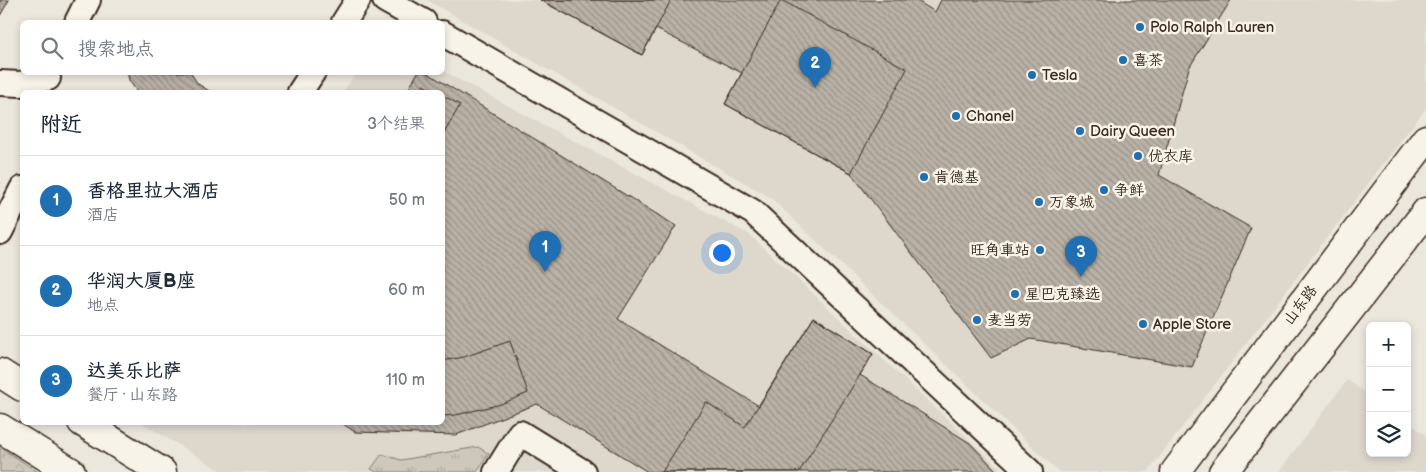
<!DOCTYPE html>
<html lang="zh">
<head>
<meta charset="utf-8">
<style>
  :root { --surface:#fff; --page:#f2f2f3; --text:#1f2937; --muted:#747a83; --line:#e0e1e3; --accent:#1f6fb2 }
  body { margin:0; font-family:"Balsamiq Sans","LXGW WenKai TC",sans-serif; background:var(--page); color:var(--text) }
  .controls { position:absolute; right:15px; bottom:15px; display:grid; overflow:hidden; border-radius:8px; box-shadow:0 2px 8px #0003 }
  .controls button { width:45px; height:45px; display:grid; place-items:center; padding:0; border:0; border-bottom:1px solid var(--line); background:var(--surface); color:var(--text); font:25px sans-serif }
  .you { position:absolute; left:721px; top:252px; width:18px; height:18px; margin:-12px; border:4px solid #fff; border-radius:50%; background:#1a73e8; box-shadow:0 0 0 8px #1a73e833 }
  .badge { display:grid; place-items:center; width:32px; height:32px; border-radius:50%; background:var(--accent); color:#fff; font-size:16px; font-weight:700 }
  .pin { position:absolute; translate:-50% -41px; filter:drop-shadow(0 1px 2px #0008) }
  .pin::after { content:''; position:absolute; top:26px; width:18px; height:15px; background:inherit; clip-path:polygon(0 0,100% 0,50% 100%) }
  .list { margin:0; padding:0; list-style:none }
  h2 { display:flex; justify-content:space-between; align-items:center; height:65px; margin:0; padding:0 20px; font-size:21px }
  h2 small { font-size:16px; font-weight:400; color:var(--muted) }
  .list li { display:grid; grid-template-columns:32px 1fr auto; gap:15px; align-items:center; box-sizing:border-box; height:90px; padding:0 20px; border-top:1px solid var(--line) }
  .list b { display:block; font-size:19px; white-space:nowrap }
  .list p { margin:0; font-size:16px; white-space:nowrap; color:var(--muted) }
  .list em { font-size:16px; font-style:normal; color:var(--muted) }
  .icon { flex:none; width:28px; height:28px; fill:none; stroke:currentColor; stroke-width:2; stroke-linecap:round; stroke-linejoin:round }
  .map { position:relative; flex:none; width:1426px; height:472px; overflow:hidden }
  .search { position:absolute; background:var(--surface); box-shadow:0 2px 8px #0003; left:20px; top:20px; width:425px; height:55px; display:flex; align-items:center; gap:12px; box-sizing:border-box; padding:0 18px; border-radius:8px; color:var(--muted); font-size:19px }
  .panel { position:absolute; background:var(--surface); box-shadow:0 2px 8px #0003; left:20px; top:90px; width:425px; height:335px; border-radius:8px }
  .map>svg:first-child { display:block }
  .built { fill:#ddd7cc }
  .grass { fill:url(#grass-tufts); stroke:#84796d }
  .forest { fill:url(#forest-crowns); stroke:#84796d }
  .building { fill:url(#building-back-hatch); stroke:#3b2a1e }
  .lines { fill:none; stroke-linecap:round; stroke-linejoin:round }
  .minor-casing { stroke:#3b2a1e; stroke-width:28 }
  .major-casing { stroke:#3b2a1e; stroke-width:31 }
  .minor { stroke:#f7f3e8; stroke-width:24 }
  .major { stroke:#f7f3e8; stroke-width:28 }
  .poi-dot { fill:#1f6fb2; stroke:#f7f3e8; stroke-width:2 }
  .labels { text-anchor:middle; stroke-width:5; stroke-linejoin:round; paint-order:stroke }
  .poi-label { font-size:15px; fill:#3b2a1e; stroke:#f7f3e8; text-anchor:start }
  .street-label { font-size:15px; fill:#3b2a1e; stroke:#f7f3e8 }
</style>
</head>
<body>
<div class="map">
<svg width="1426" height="472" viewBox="0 0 1426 472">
  <defs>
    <pattern id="grass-tufts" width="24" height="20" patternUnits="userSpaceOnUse" patternTransform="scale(1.25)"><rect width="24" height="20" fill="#cec8bc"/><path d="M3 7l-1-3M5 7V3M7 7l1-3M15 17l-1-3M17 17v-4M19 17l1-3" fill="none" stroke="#b2aca1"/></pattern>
    <pattern id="forest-crowns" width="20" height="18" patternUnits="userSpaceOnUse" patternTransform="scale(1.25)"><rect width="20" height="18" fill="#cec8bc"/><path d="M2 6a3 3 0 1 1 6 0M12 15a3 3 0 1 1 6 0" fill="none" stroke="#b2aca1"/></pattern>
    <pattern id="building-back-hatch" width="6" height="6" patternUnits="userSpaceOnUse" patternTransform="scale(1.25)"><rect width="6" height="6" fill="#bab2a7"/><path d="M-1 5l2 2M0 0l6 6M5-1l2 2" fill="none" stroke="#989187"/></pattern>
  </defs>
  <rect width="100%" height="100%" fill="#ece7dc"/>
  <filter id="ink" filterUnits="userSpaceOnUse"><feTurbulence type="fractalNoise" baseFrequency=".02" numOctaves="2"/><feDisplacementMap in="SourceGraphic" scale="10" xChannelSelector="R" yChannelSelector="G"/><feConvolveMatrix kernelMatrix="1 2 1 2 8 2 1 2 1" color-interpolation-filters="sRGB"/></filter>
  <g filter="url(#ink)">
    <path class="built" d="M427,0h999v108l-278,364h-89l-288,-274z
      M443,71l307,164 254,237h-781l-81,-49 300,-1v-330h-99l13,-19 86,-1z
      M1347,380l23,16v57h37v-31l19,13v37h-147z"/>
    <path class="grass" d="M478,447l11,7 -12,18h-101l-5,-3 11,-15 19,6z"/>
    <path class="forest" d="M0,447l38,25h-38z"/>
    <path class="building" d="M0,0h9l-9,16z
      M540,0h376l19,12 6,-12h290l-42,68 -30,107 92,53 -59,139 -161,-28 -40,19 -140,-185 -126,-69 17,-31 -86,-44 -14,26z
      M540,0h131l-29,55z
      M781,0l126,69 -56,104 -126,-69z
      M127,72h63l8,12 13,8h-74l-8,-12z
      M418,72h8l250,154 -58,93 141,87 55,-89 59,37 -13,21 110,68 28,29h-350l-111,-68 -81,31 -101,-3 -15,-10h102v-330h-35z
      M423,85l14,7h-18z
      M442,95l18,10 -18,32z
      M814,317l59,37 -74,118h-137l44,-70 39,25z
      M510,341l18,52 -27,11 -45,11 -14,1v-55l22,-4z"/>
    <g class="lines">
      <g class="minor-casing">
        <path id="minor" d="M385,0l39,22
          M77,22l11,-22
          M344,22l14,-22
          M442,33l311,179 277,260
          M0,83l20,1 28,-6
          M300,92l13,-20
          M0,232l22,-43
          M496,472l24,-39 63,39"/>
      </g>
      <g class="major-casing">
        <path id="major" d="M0,373l22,14
          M82,422l80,50
          M0,428l71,44
          M1175,472l251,-333
          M1223,472l203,-260"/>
      </g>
      <use href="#minor" class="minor"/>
      <use href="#major" class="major"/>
    </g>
  </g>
  <g class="poi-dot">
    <circle cx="1140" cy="27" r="5"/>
    <circle cx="1123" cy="60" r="5"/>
    <circle cx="1032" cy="75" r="5"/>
    <circle cx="956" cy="116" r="5"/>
    <circle cx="1080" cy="131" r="5"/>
    <circle cx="1138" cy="156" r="5"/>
    <circle cx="924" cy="177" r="5"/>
    <circle cx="1104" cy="190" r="5"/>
    <circle cx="1039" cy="202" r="5"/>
    <circle cx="1040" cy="250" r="5"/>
    <circle cx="1015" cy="294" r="5"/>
    <circle cx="977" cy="320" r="5"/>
    <circle cx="1143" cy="324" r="5"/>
  </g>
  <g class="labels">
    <g class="poi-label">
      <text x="1150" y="32">Polo Ralph Lauren</text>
      <text x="1133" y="65">喜茶</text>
      <text x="1042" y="80">Tesla</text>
      <text x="966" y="121">Chanel</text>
      <text x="1090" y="136">Dairy Queen</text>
      <text x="1148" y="161">优衣库</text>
      <text x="934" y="182">肯德基</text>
      <text x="1114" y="195">争鲜</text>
      <text x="1049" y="207">万象城</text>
      <text x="1030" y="255" text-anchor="end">旺角車站</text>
      <text x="1025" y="299">星巴克臻选</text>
      <text x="987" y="325">麦当劳</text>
      <text x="1153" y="329">Apple Store</text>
    </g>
    <g class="street-label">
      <text transform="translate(1300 305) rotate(-53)" y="5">山东路</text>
    </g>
  </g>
</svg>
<div class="controls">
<button>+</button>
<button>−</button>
<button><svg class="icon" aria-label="layers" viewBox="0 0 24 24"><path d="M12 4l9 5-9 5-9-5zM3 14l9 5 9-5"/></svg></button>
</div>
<div class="you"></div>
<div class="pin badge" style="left:545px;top:272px">1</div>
<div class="pin badge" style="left:815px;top:88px">2</div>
<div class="pin badge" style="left:1081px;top:277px">3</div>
<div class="search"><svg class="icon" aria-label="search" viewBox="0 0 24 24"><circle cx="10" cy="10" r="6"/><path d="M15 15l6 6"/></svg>搜索地点</div>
<section class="panel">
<h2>附近<small>3个结果</small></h2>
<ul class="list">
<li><span class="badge">1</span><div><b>香格里拉大酒店</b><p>酒店</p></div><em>50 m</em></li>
<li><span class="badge">2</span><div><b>华润大厦B座</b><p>地点</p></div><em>60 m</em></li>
<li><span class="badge">3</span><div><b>达美乐比萨</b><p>餐厅 · 山东路</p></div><em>110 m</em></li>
</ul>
</section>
</div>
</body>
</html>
